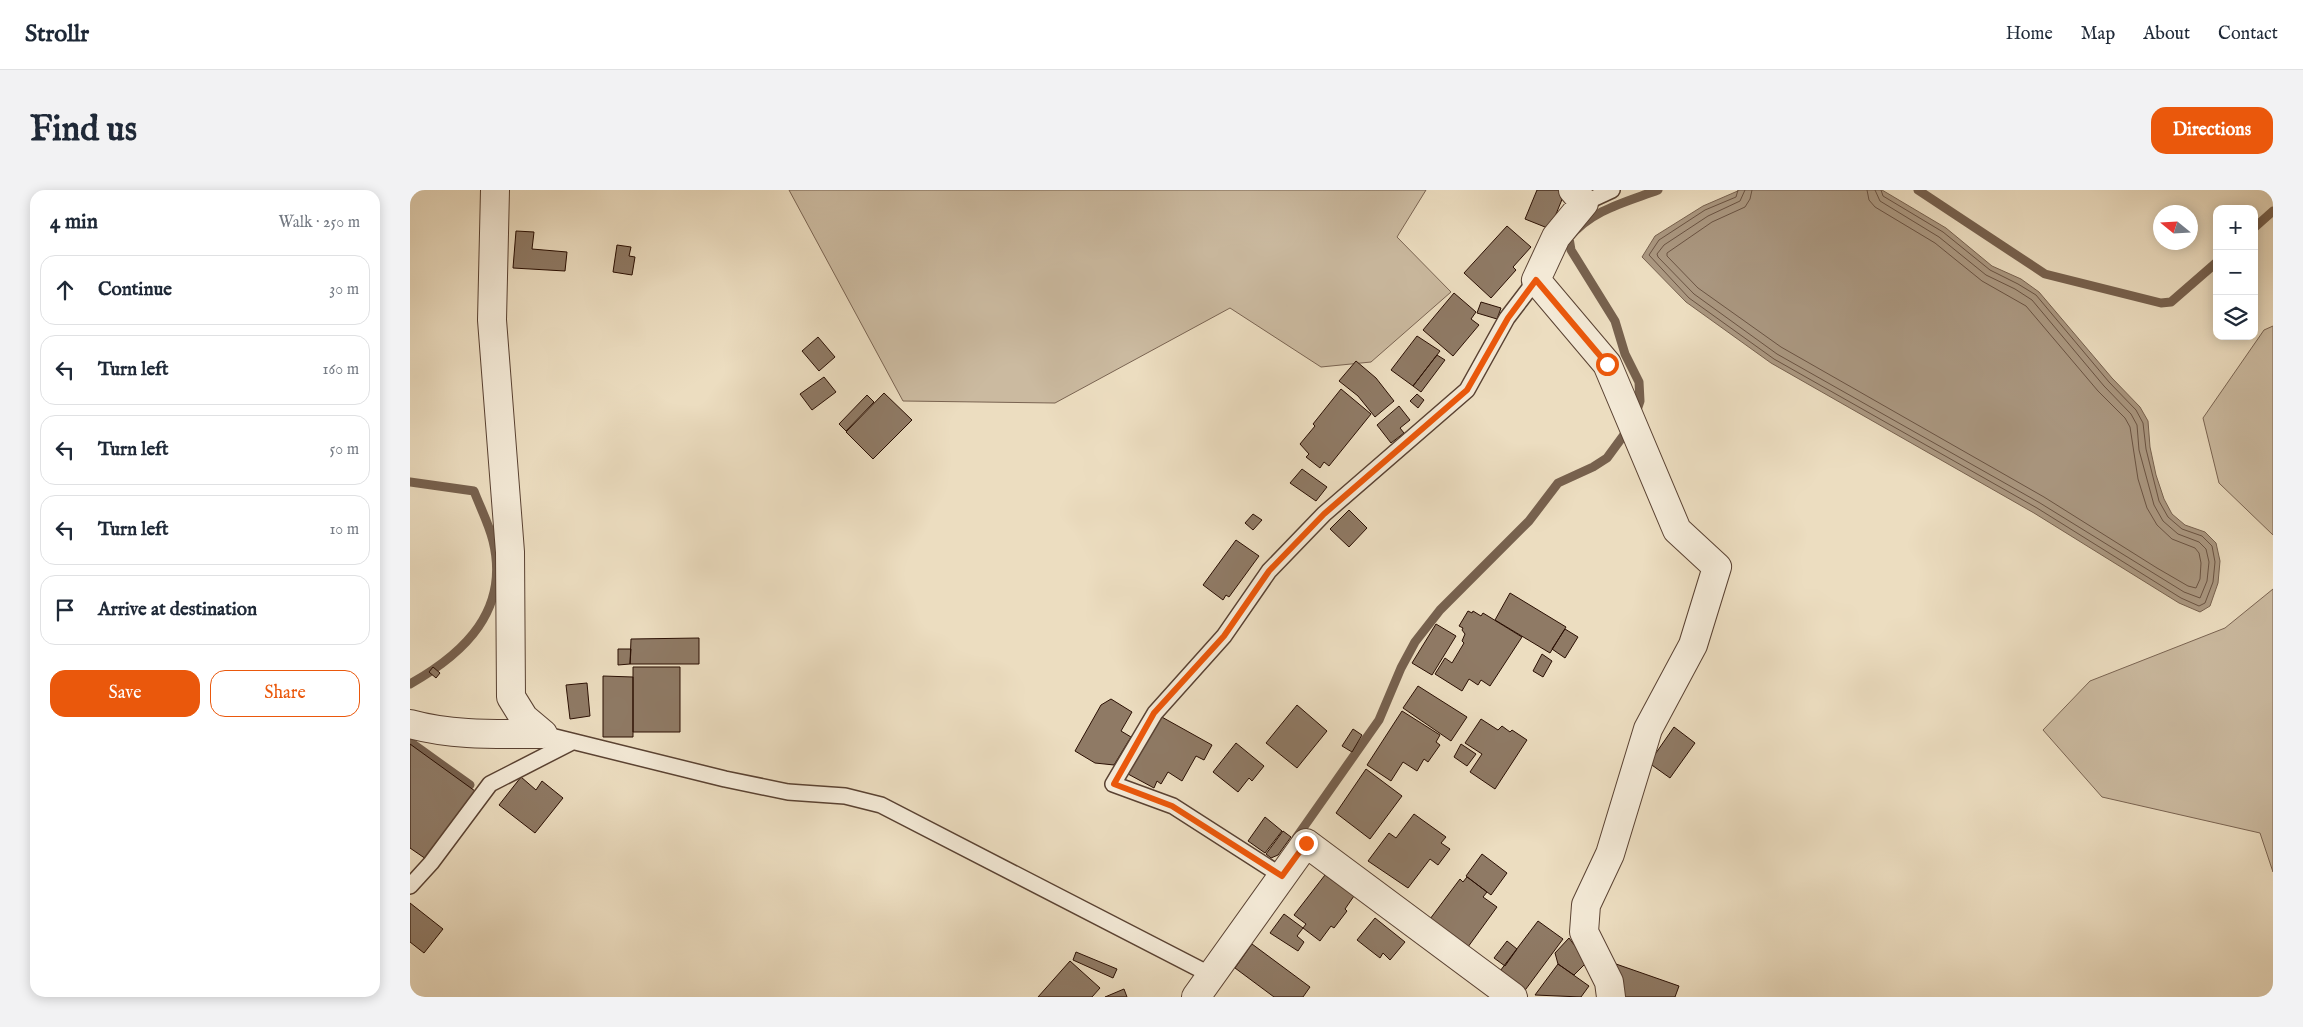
<!DOCTYPE html>
<html lang="en">
<head>
<meta charset="utf-8">
<style>
  :root { --surface:#fff; --page:#f2f2f3; --text:#1f2937; --muted:#747a83; --line:#e0e1e3; --accent:#ea580c }
  body { margin:0; font-family:"IM FELL English",serif; background:var(--page); color:var(--text) }
  .controls { position:absolute; right:15px; top:15px; display:grid; overflow:hidden; border-radius:10px; box-shadow:0 2px 12px #0003 }
  .controls button { width:45px; height:45px; display:grid; place-items:center; padding:0; border:0; border-bottom:1px solid var(--line); background:var(--surface); color:var(--text); font:25px sans-serif }
  .compass { position:absolute; left:1743px; top:15px; width:45px; height:45px; border-radius:50%; background:var(--surface); box-shadow:0 2px 12px #0003; rotate:288deg }
  .stop { position:absolute; width:15px; height:15px; margin:-11px; border:4px solid #ea580c; border-radius:50%; background:#fff }
  .stop.end { background:#ea580c; border-color:#fff; box-shadow:0 1px 5px #0008 }
  .list { margin:0; padding:0; list-style:none }
  h2 { display:flex; justify-content:space-between; align-items:center; height:65px; margin:0; padding:0 20px; font-size:21px }
  h2 small { font-size:16px; font-weight:400; color:var(--muted) }
  .list li { display:grid; grid-template-columns:32px 1fr auto; gap:15px; align-items:center; box-sizing:border-box; height:70px; margin:0 10px 10px; padding:0 10px; border:1px solid var(--line); border-radius:15px }
  .list b { display:block; font-size:19px; white-space:nowrap }
  .list em { font-size:16px; font-style:normal; color:var(--muted) }
  .actions { display:flex; gap:10px; padding:15px 20px }
  .actions a { flex:1; padding:11px 0; border:1px solid var(--accent); border-radius:15px; text-align:center; font-size:18px; color:var(--accent) }
  .actions .main { background:var(--accent); color:#fff }
  .icon { flex:none; width:28px; height:28px; fill:none; stroke:currentColor; stroke-width:2; stroke-linecap:round; stroke-linejoin:round }
  .map { position:relative; flex:none; width:1863px; height:807px; overflow:hidden; border-radius:15px }
  header { display:flex; align-items:center; gap:30px; box-sizing:border-box; height:70px; padding:0 25px; background:var(--surface); border-bottom:1px solid var(--line) }
  header strong { font-size:24px }
  nav { display:flex; gap:28px; margin-inline-start:auto; font-size:18px }
  .intro { display:flex; align-items:center; justify-content:space-between; box-sizing:border-box; height:120px; padding:0 30px }
  h1 { margin:0; font-size:35px }
  .button { padding:12px 22px; border-radius:15px; background:var(--accent); color:#fff; font-size:18px; font-weight:700 }
  main { display:flex; gap:30px; padding:0 30px }
  aside { flex:1; background:var(--surface); border-radius:15px; box-shadow:0 2px 12px #0003 }
  .map>svg:first-child { display:block }
  .green { fill:#cbbaa0; stroke:#7a6452 }
  .water { fill:#aa9780; stroke:#77614e }
  .lines { fill:none; stroke-linecap:round; stroke-linejoin:round }
  .shore { stroke:#6a5342; stroke-width:1 }
  .stream { stroke:#77614e; stroke-width:9 }
  .building { fill:#8f7a65; stroke:#2a0f03 }
  .service-casing { stroke:#5a4232; stroke-width:18 }
  .minor-casing { stroke:#5a4232; stroke-width:30 }
  .service { stroke:#f3e9d6; stroke-width:15 }
  .minor { stroke:#f3e9d6; stroke-width:28 }
  .route { stroke:#ea580c; stroke-width:6 }
</style>
</head>
<body>
<header>
<strong>Strollr</strong>
<nav><a>Home</a><a>Map</a><a>About</a><a>Contact</a></nav>
</header>
<div class="intro"><h1>Find us</h1><a class="button">Directions</a></div>
<main>
<aside>
<h2>4 min<small>Walk · 250 m</small></h2>
<ul class="list">
<li><svg class="icon" aria-label="ahead" viewBox="0 0 24 24"><path d="M12 20V5M6 11l6-6 6 6"/></svg><div><b>Continue</b></div><em>30 m</em></li>
<li><svg class="icon" aria-label="left" viewBox="0 0 24 24"><path d="M17 20v-9H6M10 6l-5 5 5 5"/></svg><div><b>Turn left</b></div><em>160 m</em></li>
<li><svg class="icon" aria-label="left" viewBox="0 0 24 24"><path d="M17 20v-9H6M10 6l-5 5 5 5"/></svg><div><b>Turn left</b></div><em>50 m</em></li>
<li><svg class="icon" aria-label="left" viewBox="0 0 24 24"><path d="M17 20v-9H6M10 6l-5 5 5 5"/></svg><div><b>Turn left</b></div><em>10 m</em></li>
<li><svg class="icon" aria-label="arrive" viewBox="0 0 24 24"><path d="M6 21V4h12l-3 4 3 4H6"/></svg><div><b>Arrive at destination</b></div></li>
</ul>
<div class="actions"><a class="main">Save</a><a>Share</a></div>
</aside>
<div class="map">
<svg width="1863" height="807" viewBox="0 0 1863 807">
  <rect width="100%" height="100%" fill="#ecddc0"/>
  <filter id="stains"><feTurbulence type="fractalNoise" baseFrequency=".004" numOctaves="4"/><feColorMatrix values="0 0 0 0 .2 0 0 0 0 .09 0 0 0 0 .02 0 0 0 .5 -.17"/></filter>
  <radialGradient id="worn" r=".72"><stop offset=".6" stop-color="#630" stop-opacity="0"/><stop offset="1" stop-color="#630" stop-opacity=".3"/></radialGradient>
  <path class="green" d="M379,0h637l-29,47 54,55 -80,70 -50,5 -91,-59 -175,95 -152,-2z
    M1863,136v209l-54,-52 -16,-65 61,-88z
    M1863,399v283l-13,-39 -158,-36 -59,-67 47,-49 135,-53z"/>
  <path class="water" d="M1330,0h142l64,38 46,38 29,13 18,13 73,86 28,29 8,14 2,26 6,28 8,24 8,15 13,11 20,7 11,11 4,18 -2,22 -8,23 -10,6 -21,-9 -145,-90 -263,-150 -85,-61 -44,-45 13,-21 48,-30z"/>
  <g class="lines">
    <path class="shore" d="M1328,0l-2,7 -31,13 -46,30 -10,15 40,43 85,61 263,149 144,90 18,8 6,-3 8,-21 2,-20 -3,-16 -10,-10 -20,-7 -14,-12 -9,-16 -13,-52 -3,-26 -7,-13 -27,-28 -73,-87 -18,-11 -28,-14 -47,-38 -60,-36 -2,-6
      M1335,0l-5,11 -32,15 -44,29 -7,9 1,3 36,37 83,60 263,149 144,89 16,6 7,-17 2,-19 -3,-13 -7,-7 -21,-8 -15,-13 -9,-16 -15,-55 -2,-25 -6,-11 -27,-28 -72,-86 -17,-11 -29,-14 -47,-38 -59,-36 -5,-11
      M1342,0l-2,9 -5,8 -33,15 -45,31v3l31,32 83,59 263,150 113,71 31,18 8,2 4,-9 1,-16 -2,-10 -4,-5 -23,-9 -15,-14 -10,-17 -9,-29 -8,-52 -5,-9 -27,-27 -72,-85 -44,-25 -47,-38 -60,-36 -6,-7 -2,-10"/>
    <path class="stream" d="M1508,0l127,84 116,29 10,-1 46,-40
      M1844,38l19,-17
      M1225,226l5,-15 -1,-19 -14,-28 -10,-33 -44,-71 -2,-12c22,-28 57,-36 89,-48
      M0,292l64,9c6,16 15,33 19,50 17,69 -28,112 -83,143
      M0,552l60,43
      M886,648l83,-118 22,-52 14,-26 25,-32 89,-89 29,-38 35,-16 14,-9 22,-30"/>
  </g>
  <path class="building" d="M1127,0h23l5,2 -15,37 -25,-10z
    M1097,36l24,21 -18,20 3,3 -25,28 -27,-25z
    M106,41l18,1 -2,17 35,3 -2,19 -52,-3z
    M207,55l14,2 -2,9 6,1 -3,18 -19,-3z
    M1044,103l22,19 -5,7 8,6 -26,31 -30,-26z
    M1071,112l20,6 -4,11 -20,-6z
    M1007,146l23,15 -27,35 -22,-16z
    M408,147l17,20 -16,14 -17,-20z
    M1027,165l8,5 -24,32 -8,-6z
    M946,171l20,17 18,23 -19,16 -17,-21 -19,-15z
    M414,187l12,15 -24,18 -12,-16z
    M931,199l30,25 -42,52 -5,-4 -4,6 -14,-11 3,-3 -9,-10 15,-18 -2,-2z
    M474,203l28,27 -39,39 -27,-27z
    M1007,204l7,6 -6,8 -8,-7z
    M457,205l7,7 -28,29 -7,-7z
    M989,216l11,14 -10,8 4,5 -13,10 -14,-18z
    M892,279l25,18 -11,14 -26,-18z
    M939,320l18,18 -18,19 -19,-18z
    M843,324l9,6 -9,10 -8,-7z
    M826,350l23,16 -30,41 -3,-2 -3,5 -20,-15z
    M1100,403l56,34 -16,26 -55,-33z
    M1058,421l4,2 1,-2 8,5 2,-3 39,24 -32,49 -9,-6 -3,5 -9,-6 -7,12 -27,-17 10,-16 7,5 12,-20 -2,-2 3,-7 -3,-4 1,-2 -4,-2z
    M1026,434l20,12 -24,39 -20,-12z
    M1155,439l13,8 -13,21 -13,-9z
    M289,448v26h-69l1,-25z
    M208,459h13l-1,15 -12,1z
    M1132,464l10,7 -9,16 -10,-6z
    M23,477l7,6 -4,5 -7,-6z
    M223,477h47v65h-47z
    M193,486l30,1v60h-30z
    M177,493l3,33 -20,3 -4,-34z
    M1008,496l49,31 -16,24 -48,-33z
    M701,509l21,13 -11,19 10,6 -17,28 -19,-2 -20,-12 26,-46z
    M887,515l30,26 -30,37 -31,-25z
    M992,521l38,24 -4,7 4,3 -12,17 -4,-3 -7,12 -14,-9 -12,19 -24,-16z
    M750,526l52,29 -8,15 -8,-4 -14,25 -14,-9 -7,12 -4,-3 -3,7 -26,-14z
    M1071,529l17,11 4,-4 8,6 2,-2 15,10 -32,49 -25,-17 12,-18 -17,-11z
    M1264,537l21,16 -25,35 -21,-15z
    M943,539l9,6 -10,17 -10,-6z
    M826,553l28,23 -12,15 -3,-3 -11,14 -25,-20z
    M0,554l65,47 -49,68 -16,-11z
    M1051,554l15,10 -9,12 -13,-9z
    M956,579l36,27 -32,43 -34,-26z
    M111,587l15,13 6,-9 21,17 -28,35 -36,-28z
    M1004,624l32,23 -5,6 9,6 -12,16 -8,-6 -22,29 -40,-27 21,-28 7,5z
    M855,627l17,14 -17,22 -17,-12z
    M873,641l8,6 -13,18 -7,3 -5,-4z
    M1072,664l25,19 -16,22 -25,-19z
    M915,685l29,21 -9,13 2,2 -13,17 -3,-2 -11,15 -17,-13 3,-4 -12,-9z
    M1057,687l20,15 -4,5 14,10 -32,44 -38,-28 33,-44 3,3z
    M0,713l33,26 -19,24 -14,-11z
    M874,724l19,14 -6,8 7,6 -6,9 -28,-18z
    M965,728l30,24 -15,18 -7,-7 -3,5 -23,-18z
    M1128,731l25,18 -43,58 -26,-18z
    M1159,748l18,24 -13,13 -16,-11 -3,-11z
    M1097,751l10,8 -12,17 -11,-8z
    M842,754l58,43 -7,10h-29l-39,-29z
    M666,762l41,17 -4,9 -40,-18z
    M660,771l30,27 -8,9h-54z
    M1148,774l31,22 -8,11 -46,-2z
    M1206,774l63,22 -4,11h-52l1,-4 -5,-3 -6,-18z
    M714,799l3,8h-22z"/>
  <g class="lines">
    <g class="service-casing">
      <path id="service" d="M1174,13l28,-13
        M133,544l182,45 63,13 57,4 36,9 330,170
        M872,686l-109,-70 -60,-22 42,-71 69,-77 45,-65 55,-57 143,-124 40,-72 29,-38
        M0,696l21,-23 59,-79 82,-42"/>
    </g>
    <g class="minor-casing">
      <path id="minor" d="M85,0l-3,130 18,232 1,145 13,21 19,16
        M1163,0l11,13 -28,34 -20,43 71,84 70,166 40,37 -24,78 -45,84 -38,125 -24,51 -2,27 25,50 2,15
        M0,534c43,12 88,10 133,10
        M786,807l110,-154 207,154"/>
    </g>
    <use href="#service" class="service"/>
    <use href="#minor" class="minor"/>
  </g>
  <g class="lines">
    <path class="route" d="M896,653l-24,33 -110,-70 -58,-22 40,-71 70,-77 45,-65 55,-57 143,-124 41,-72 28,-38 71,84"/>
  </g>
  <rect width="100%" height="100%" filter="url(#stains)"/>
  <rect width="100%" height="100%" fill="url(#worn)"/>
</svg>
<div class="controls">
<button>+</button>
<button>−</button>
<button><svg class="icon" aria-label="layers" viewBox="0 0 24 24"><path d="M12 4l9 5-9 5-9-5zM3 14l9 5 9-5"/></svg></button>
</div>
<svg class="compass" viewBox="-18 -18 36 36"><path d="M0-13l5 13h-10z" fill="#e53935"/><path d="M0 13l5-13h-10z" fill="#747a83"/></svg>
<div class="stop" style="left:1197px;top:174px"></div>
<div class="stop end" style="left:896px;top:653px"></div>
</div>
</main>
</body>
</html>
